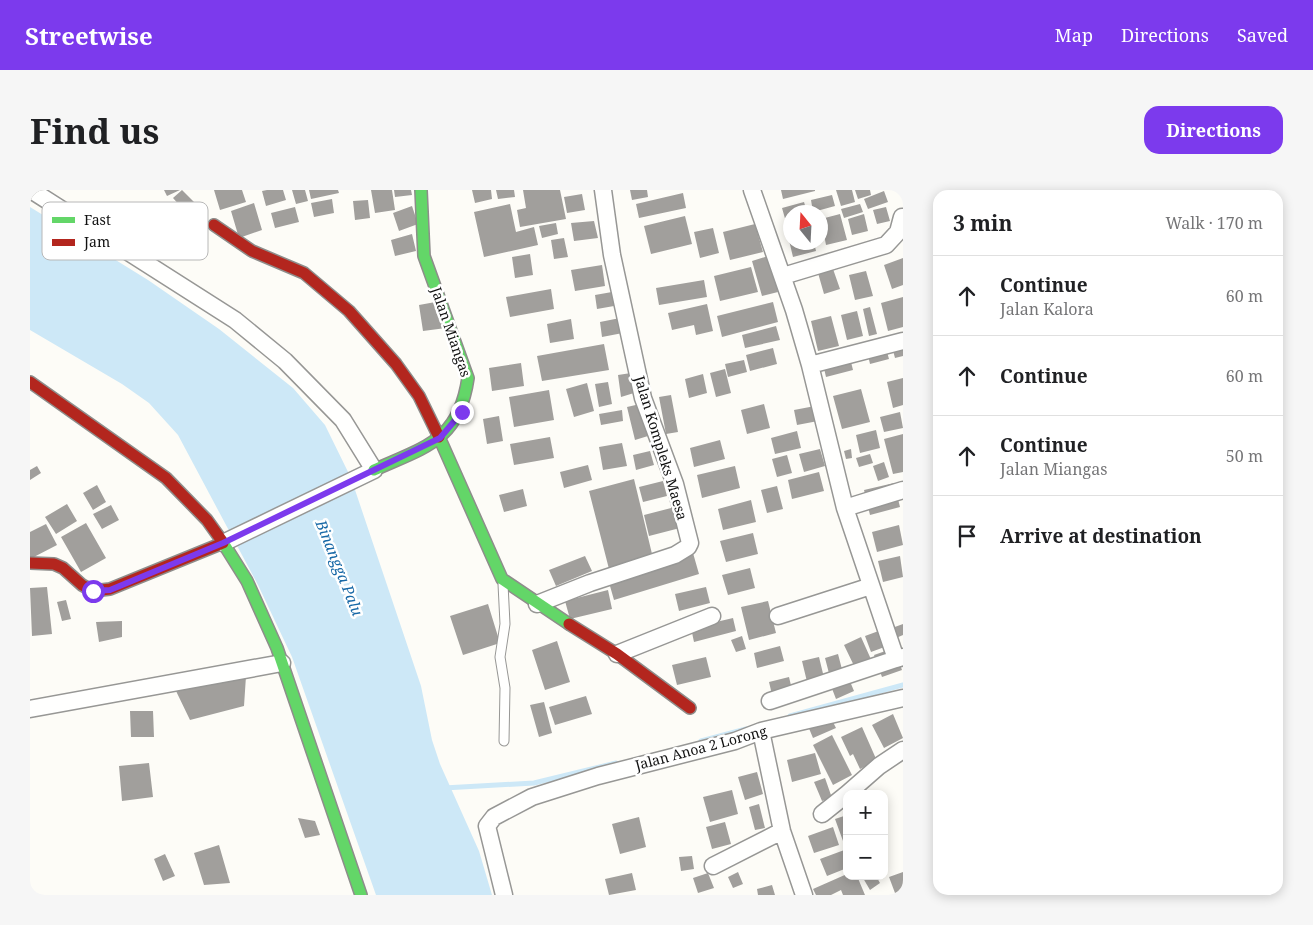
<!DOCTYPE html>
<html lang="en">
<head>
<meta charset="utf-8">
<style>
  :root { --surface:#fff; --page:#f6f6f6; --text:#202124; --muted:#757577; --line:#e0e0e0; --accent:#7c3aed }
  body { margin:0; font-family:"Noto Serif",serif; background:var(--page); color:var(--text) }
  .controls { position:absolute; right:15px; bottom:15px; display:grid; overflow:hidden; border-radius:10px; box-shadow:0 2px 12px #0003 }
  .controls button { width:45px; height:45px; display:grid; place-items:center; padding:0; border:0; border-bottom:1px solid var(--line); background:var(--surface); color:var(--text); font:25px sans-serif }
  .compass { position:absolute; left:753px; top:15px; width:45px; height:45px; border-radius:50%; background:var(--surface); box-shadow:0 2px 12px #0003; rotate:342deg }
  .stop { position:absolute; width:15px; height:15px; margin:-11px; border:4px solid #7c3aed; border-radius:50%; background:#fff }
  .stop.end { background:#7c3aed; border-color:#fff; box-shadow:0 1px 5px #0008 }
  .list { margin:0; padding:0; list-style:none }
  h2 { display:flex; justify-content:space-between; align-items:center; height:65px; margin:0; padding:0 20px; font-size:21px }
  h2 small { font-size:16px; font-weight:400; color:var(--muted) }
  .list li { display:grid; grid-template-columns:32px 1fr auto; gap:15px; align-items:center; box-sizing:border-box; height:80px; padding:0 20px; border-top:1px solid var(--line) }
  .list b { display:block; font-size:19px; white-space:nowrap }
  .list p { margin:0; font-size:16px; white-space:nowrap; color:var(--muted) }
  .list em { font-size:16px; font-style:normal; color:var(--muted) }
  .icon { flex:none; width:28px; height:28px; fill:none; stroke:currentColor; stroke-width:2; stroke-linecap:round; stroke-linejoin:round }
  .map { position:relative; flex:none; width:873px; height:705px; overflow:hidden; border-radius:15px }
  header { display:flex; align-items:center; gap:30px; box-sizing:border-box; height:70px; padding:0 25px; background:var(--accent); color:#fff }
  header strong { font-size:24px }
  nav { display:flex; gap:28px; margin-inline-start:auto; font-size:18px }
  .intro { display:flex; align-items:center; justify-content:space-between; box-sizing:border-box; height:120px; padding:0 30px }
  h1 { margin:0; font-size:35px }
  .button { padding:12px 22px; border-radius:15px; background:var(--accent); color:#fff; font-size:18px; font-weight:700 }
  main { display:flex; gap:30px; padding:0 30px }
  aside { flex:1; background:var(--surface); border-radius:15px; box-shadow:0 2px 12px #0003 }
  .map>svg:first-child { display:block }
  .water { fill:#cde8f7 }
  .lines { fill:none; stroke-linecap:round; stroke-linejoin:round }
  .stream { stroke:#cde8f7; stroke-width:5 }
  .building { fill:#a19f9c }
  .lane-casing { stroke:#979795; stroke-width:11 }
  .street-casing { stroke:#979795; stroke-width:19 }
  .fast-casing { stroke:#8e8d8b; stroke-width:14 }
  .jam-casing { stroke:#8e8d8b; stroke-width:14 }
  .lane { stroke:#fffffe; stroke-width:9 }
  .street { stroke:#fffffe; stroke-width:16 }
  .fast { stroke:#63d668; stroke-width:11 }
  .jam { stroke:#b3261e; stroke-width:11 }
  .route { stroke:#7c3aed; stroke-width:6 }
  .labels { text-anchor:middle; stroke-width:5; stroke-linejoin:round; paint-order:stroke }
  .street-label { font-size:14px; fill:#111; stroke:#fff }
  .water-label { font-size:15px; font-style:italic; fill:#1768a6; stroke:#fff }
  .key { fill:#fff; stroke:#b8b8b8; stroke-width:1 }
  .key-label { font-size:14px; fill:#111 }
</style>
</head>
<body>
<header>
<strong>Streetwise</strong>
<nav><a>Map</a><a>Directions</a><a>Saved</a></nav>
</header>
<div class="intro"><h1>Find us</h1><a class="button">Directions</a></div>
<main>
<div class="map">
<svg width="873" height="705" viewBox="0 0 873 705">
  <rect width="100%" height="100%" fill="#fdfcf7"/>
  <path class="water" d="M0,17l118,73 71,49 74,59 32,37 26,53 70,208 11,54 8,24 39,87 13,44h-116l-84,-238 -34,-72 -80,-150 -29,-32 -27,-19 -92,-54z"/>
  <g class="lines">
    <path class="stream" d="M760,526l113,-31
      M671,551l45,-12
      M414,598l90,-5 82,-20"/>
  </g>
  <path class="building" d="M134,0h16l-13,6z
    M152,0l20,20 -10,9 -19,-21z
    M184,0h28l4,12 -26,8z
    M237,0h16l3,10 -20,6 -4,-15z
    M262,0h13l3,11 -12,3z
    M279,0h29l1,3 -28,6z
    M341,0h21l3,20 -20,3z
    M364,0h17l1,5 -17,2z
    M442,0h19l1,9 -17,4z
    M466,0h18l1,7 -17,2z
    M493,0h37l6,29 -46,8 -3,-17 9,-2z
    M600,0h17l1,7 -16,3z
    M751,0h34v1l-32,8z
    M806,0h16l3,12 -14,4z
    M825,0h15l1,5 -13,4z
    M854,1l4,11 -20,7 -4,-10z
    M653,3l3,15 -47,10 -3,-14z
    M552,4l3,16 -18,3 -3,-16z
    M802,5l3,11 -22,6 -2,-12z
    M302,9l2,14 -20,4 -3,-14z
    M338,10l2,18 -15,2 -2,-19z
    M774,12l3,10h-16v8l-5,2 -4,-14z
    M224,13l8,27 -23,8 -8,-27z
    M480,14l6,28 18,-5 4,18 -54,12 -10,-45z
    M830,14l3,8 -19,6 -3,-9z
    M382,16l6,18 -19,7 -6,-18z
    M265,17l4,15 -24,6 -4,-15z
    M856,17l4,14 -13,3 -4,-14z
    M810,24l7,26 -21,5 -5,-26z
    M834,24l4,17 -16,4 -4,-16z
    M655,26l7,28 -41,10 -7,-28z
    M564,31l4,17 -24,3 -3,-18z
    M526,33l2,11 -16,4 -3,-12z
    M725,34l8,28 -33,8 -7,-28z
    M683,38l6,25 -19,5 -6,-26z
    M761,41v11h23l2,9 -23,6 -6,-25z
    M382,44l4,17 -21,5 -4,-16z
    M534,48l4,19 -14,2 -3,-19z
    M500,64l3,21 -18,3 -3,-21z
    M738,66l10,36 -16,4 -10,-35z
    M873,68v27l-11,4 -8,-24z
    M572,75l3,21 -30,5 -4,-21z
    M721,77l7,25 -38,9 -6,-25z
    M803,79l7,20 -16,5 -6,-21z
    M836,81l7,25 -18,4 -6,-25z
    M674,90l3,17 -48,8 -3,-17z
    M521,99l3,20 -44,8 -4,-20z
    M582,102l2,14 -17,3 -2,-14z
    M873,107v30l-15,4 -7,-28z
    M411,111l5,27 -23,3 -4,-26z
    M743,112l5,20 -56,15 -5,-21z
    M677,114l6,27 -17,4 -2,-10 -22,5 -4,-17z
    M840,117l7,27 -8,2 -6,-27z
    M827,121l6,25 -16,4 -6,-25z
    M801,126l8,30 -21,5 -7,-30z
    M595,127l3,15 -26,5 -2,-15z
    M541,129l3,20 -24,4 -3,-19z
    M746,136l4,14 -35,8 -3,-13z
    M873,146v20l-8,2 -5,-19z
    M853,148l6,21 -19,5 -5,-22z
    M574,154l5,26 -67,11 -5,-25z
    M743,158l4,16 -27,7 -4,-16z
    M819,164l4,16 -27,7 -4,-17z
    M714,170l3,12 -19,5 -3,-13z
    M491,173l3,23 -32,5 -3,-23z
    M695,179l6,24 -15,4 -6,-24z
    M601,183l3,20 -13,4 -3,-22z
    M673,184l4,19 -18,5 -4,-19z
    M873,188v27l-10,3 -6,-26z
    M578,192l4,22 -13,3 -4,-23z
    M557,193l7,28 -20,6 -8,-28z
    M831,199l9,33 -28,7 -9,-33z
    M519,200l5,30 -40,7 -5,-30z
    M641,205l7,37 -12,2 -7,-37z
    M610,214l8,32 -13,4 -8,-33z
    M734,214l6,24 -23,6 -6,-24z
    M785,216l3,15 -21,4 -3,-15z
    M592,220l1,11 -22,4 -2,-11z
    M870,222l3,16 -19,4 -4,-15z
    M469,226l4,25 -16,3 -4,-25z
    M846,240l4,18 -20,5 -4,-18z
    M767,241l4,17 -26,6 -4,-16z
    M873,244v38l-10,2 -9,-35z
    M520,247l4,21 -40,7 -4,-21z
    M690,250l5,19 -31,8 -4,-19z
    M592,253l5,23 -24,4 -4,-23z
    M790,259l5,17 -21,6 -5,-18z
    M821,259l1,9 -6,1 -2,-8z
    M620,261l4,14 -18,5 -3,-15z
    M840,264l3,9 -14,4 -3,-9z
    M757,265l5,18 -15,4 -5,-18z
    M854,272l5,15 -11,4 -5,-15z
    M558,275l4,15 -28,8 -4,-16z
    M7,276l4,7 -11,7v-10z
    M705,276l5,22 -38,10 -5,-23z
    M789,282l5,19 -32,8 -4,-19z
    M604,289l19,79 -44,11 -20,-78z
    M633,291l4,15 -24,6 -4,-15z
    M864,293l6,24 -30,8 -6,-25z
    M67,295l9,17 -13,8 -10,-17z
    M747,296l6,23 -16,4 -6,-23z
    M493,299l4,17 -23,6 -5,-17z
    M721,310l5,22 -33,8 -5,-21z
    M37,314l10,17 -21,13 -11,-17z
    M81,315l8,15 -17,9 -9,-15z
    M645,317l5,21 -31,8 -5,-21z
    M56,333l20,35 -25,14 -20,-35z
    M16,334l11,21 -27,14v-27z
    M869,335l4,20 -26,7 -5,-20z
    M723,343l5,21 -32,8 -6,-21z
    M663,363l6,21 -85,26 -6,-21z
    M555,366l7,15 -36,15 -7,-16z
    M870,366l3,21 -20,5 -5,-21z
    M720,378l5,20 -27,7 -6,-20z
    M17,397l5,47 -20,2 -2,-48z
    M676,397l4,16 -31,8 -4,-17z
    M578,400l4,19 -42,10 -5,-18z
    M36,410l5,19 -9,2 -5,-19z
    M738,411l8,32 -27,7 -8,-33z
    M458,414l12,39 -37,12 -13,-39z
    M703,428l3,13 -42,11 -3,-14z
    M92,431v16l-23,5 -3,-20z
    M873,434v11l-7,3 -4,-10z
    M854,439l6,16 -19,7 -6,-16z
    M712,446l4,13 -10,3 -5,-12z
    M831,447l13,29 -16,8 -14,-29z
    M527,451l13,41 -25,8 -13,-40z
    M750,456l4,15 -27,7 -3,-15z
    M864,458l8,22 -20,7 -8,-22z
    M808,464l6,23 -13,4 -6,-23z
    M676,467l5,20 -34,8 -5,-20z
    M789,467l7,29 -17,4 -7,-29z
    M216,486l-2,30 -54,14 -14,-29z
    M759,487l5,21 -20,5 -5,-21z
    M819,489l5,12 -18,8 -5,-13z
    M556,506l6,18 -37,11 -6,-18z
    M514,512l8,31 -13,4 -9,-32z
    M100,521h23l1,26h-23z
    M863,524l10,24 -19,10 -12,-23z
    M800,526l6,12 -23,10 -5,-12z
    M832,537l15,34 -17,8 -7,-15 -3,2 -9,-19z
    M802,545l20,40 -19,10 -20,-40z
    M785,563l6,21 -29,8 -5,-22z
    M119,573l4,34 -31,4 -3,-35z
    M727,582l6,22 -18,6 -7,-23z
    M795,588l7,20 -10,3 -8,-19z
    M702,600l6,24 -28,8 -7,-25z
    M729,614l6,24 -10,2 -6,-23z
    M817,625v25l-4,1 -8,-22z
    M609,627l7,30 -26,7 -8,-30z
    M268,628l17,3 5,14 -15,3z
    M695,632l6,22 -19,5 -6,-22z
    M803,637l6,18 -25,8 -6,-17z
    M189,655l11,38 -26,2 -10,-32z
    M817,659v19l-20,8 -7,-17z
    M135,664l10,22 -12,5 -9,-22z
    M662,666l2,13 -13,2 -2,-14z
    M708,682l5,12 -10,4 -5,-11z
    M873,682v18l-8,3 -6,-16z
    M602,683l4,17 -27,5 -4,-16z
    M678,683l6,15 -16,5 -5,-15z
    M817,684v2h10l8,19h-22l-2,-5 -10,5h-15l-3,-6z
    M835,686h11l4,7 -10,7 -7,-12z
    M742,695l3,10h-17l-1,-6z"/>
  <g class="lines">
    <g class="lane-casing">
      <path id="lane" d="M473,394l2,40 -5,33 5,31 -1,53"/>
    </g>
    <g class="street-casing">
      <path id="street" d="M1,0l204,130 50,41 58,59 31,50 -151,73
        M722,0l42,120 16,55 35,143 51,151 7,-2
        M753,86l103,-31 12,-13 4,-15
        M780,175l93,-24
        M815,318l58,-18
        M507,414l53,-21 85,-28 13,-8 2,-4 -15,-59 -32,-86 -31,-143 -9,-65
        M748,426l93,-30
        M587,464l95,-38
        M740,511l126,-42
        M0,519l252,-46
        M731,541l21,100 22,64
        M817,604l32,-28 24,-16
        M792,624l25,-20
        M683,676l69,-35
        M474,705l-17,-69 7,-9 38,-20 66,-21 137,-35 26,-10 142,-33"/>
    </g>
    <g class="fast-casing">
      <path id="fast" d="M409,247l63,142 67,45
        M344,280c51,-23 85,-29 94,-92l-44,-122 -3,-66
        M192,351l25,40 30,67 84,247"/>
    </g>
    <g class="jam-casing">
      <path id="jam" d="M184,35l38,26 52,22 45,38 47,53 23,32 20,41
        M0,192l136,96 41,42 15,21
        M0,373l24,1 9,4 19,17 11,6 17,-2 113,-46
        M539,434l48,30 73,54"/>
    </g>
    <use href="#lane" class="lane"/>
    <use href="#street" class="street"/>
    <use href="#fast" class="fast"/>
    <use href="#jam" class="jam"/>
  </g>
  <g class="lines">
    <path class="route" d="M63,401l17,-1 113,-47 217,-105 22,-26"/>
  </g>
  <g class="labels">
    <g class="street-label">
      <text transform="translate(421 142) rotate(71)" y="5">Jalan Miangas</text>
      <text transform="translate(631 258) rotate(73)" y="5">Jalan Kompleks Maesa</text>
      <text transform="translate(671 558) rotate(-15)" y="5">Jalan Anoa 2 Lorong</text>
    </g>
    <g class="water-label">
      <text transform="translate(309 378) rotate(68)" y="5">Binangga Palu</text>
    </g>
  </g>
  <rect x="12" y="12" width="166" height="58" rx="8" class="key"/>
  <rect x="22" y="27" width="23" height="6" fill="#63d668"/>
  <rect x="22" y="49" width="23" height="7" fill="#b3261e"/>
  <g class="key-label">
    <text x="54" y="35">Fast</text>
    <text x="54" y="57">Jam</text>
  </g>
</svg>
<div class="controls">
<button>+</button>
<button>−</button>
</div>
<svg class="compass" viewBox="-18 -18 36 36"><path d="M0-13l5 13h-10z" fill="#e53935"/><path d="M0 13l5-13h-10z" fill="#757577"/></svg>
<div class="stop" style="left:63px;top:401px"></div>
<div class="stop end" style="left:432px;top:222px"></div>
</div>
<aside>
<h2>3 min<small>Walk · 170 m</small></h2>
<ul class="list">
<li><svg class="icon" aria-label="ahead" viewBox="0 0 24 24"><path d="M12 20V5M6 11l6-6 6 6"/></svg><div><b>Continue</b><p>Jalan Kalora</p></div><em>60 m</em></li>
<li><svg class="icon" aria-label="ahead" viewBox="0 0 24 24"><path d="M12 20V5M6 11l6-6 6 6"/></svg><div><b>Continue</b></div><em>60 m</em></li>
<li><svg class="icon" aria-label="ahead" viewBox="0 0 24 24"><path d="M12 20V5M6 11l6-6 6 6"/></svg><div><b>Continue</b><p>Jalan Miangas</p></div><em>50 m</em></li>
<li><svg class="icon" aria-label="arrive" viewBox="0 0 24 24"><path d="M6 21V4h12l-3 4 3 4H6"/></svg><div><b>Arrive at destination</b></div></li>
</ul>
</aside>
</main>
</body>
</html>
